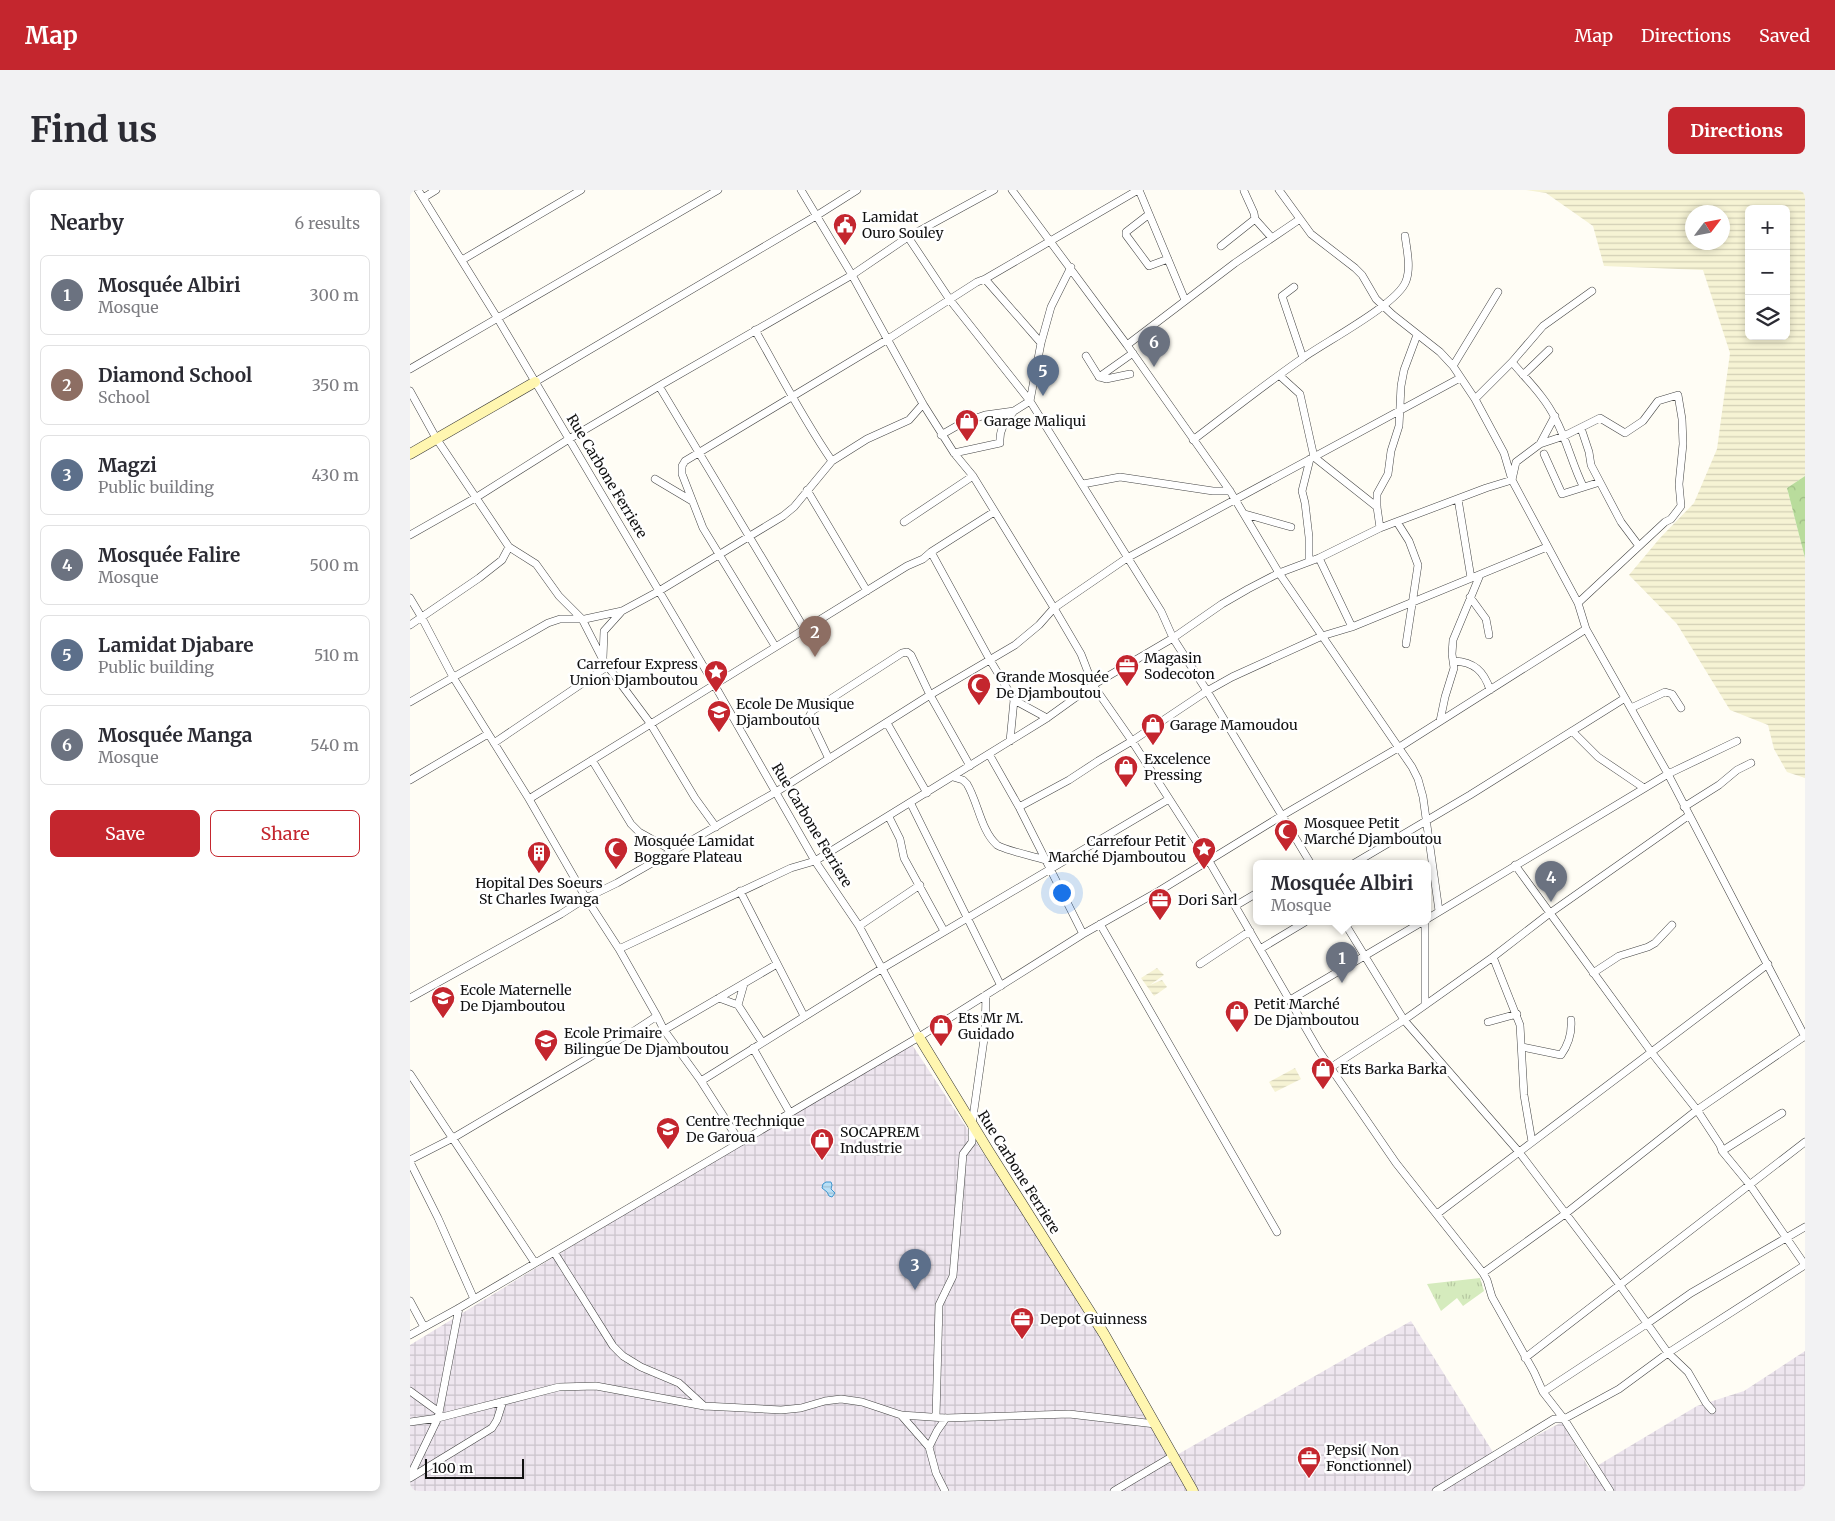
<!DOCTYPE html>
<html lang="en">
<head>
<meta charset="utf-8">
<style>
  :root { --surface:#fff; --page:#f2f2f3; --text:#2b2b33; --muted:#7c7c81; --line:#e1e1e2; --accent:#c4262e }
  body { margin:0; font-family:Merriweather,serif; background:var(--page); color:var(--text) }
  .controls { position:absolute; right:15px; top:15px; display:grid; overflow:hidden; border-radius:8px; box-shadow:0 2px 8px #0003 }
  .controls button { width:45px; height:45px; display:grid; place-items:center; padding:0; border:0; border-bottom:1px solid var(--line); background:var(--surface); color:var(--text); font:25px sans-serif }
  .compass { position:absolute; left:1275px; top:15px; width:45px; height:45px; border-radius:50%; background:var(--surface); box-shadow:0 2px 8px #0003; rotate:58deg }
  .scale { position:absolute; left:15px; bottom:12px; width:99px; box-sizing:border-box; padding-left:5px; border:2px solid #111; border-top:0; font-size:14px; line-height:18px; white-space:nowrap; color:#111; -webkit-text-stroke:4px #fff; paint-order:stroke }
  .you { position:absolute; left:651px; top:702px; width:18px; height:18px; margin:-12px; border:4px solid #fff; border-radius:50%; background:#1a73e8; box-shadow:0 0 0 8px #1a73e833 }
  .badge { display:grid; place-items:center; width:32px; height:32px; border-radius:50%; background:var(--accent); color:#fff; font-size:16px; font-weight:700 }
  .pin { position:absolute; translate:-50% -41px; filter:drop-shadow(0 1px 2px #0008) }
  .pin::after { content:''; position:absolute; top:26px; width:18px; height:15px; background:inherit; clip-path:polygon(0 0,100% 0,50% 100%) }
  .popup { position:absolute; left:843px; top:670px; width:178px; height:65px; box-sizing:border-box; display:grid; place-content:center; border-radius:8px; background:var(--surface); filter:drop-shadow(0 1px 4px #0005); font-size:16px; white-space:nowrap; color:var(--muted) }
  .popup b { font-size:19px; color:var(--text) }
  .popup::after { content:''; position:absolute; left:50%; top:100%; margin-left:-10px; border:10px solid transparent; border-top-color:var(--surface) }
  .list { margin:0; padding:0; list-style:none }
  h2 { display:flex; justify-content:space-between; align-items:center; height:65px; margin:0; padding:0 20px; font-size:21px }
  h2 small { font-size:16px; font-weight:400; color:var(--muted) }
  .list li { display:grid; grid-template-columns:32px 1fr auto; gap:15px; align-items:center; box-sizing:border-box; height:80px; margin:0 10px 10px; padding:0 10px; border:1px solid var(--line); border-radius:8px }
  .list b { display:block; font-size:19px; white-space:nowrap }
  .list p { margin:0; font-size:16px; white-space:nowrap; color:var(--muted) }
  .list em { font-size:16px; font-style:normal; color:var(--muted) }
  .actions { display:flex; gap:10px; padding:15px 20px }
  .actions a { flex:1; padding:11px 0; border:1px solid var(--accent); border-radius:8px; text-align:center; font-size:18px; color:var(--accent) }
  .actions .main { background:var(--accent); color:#fff }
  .icon { flex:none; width:28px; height:28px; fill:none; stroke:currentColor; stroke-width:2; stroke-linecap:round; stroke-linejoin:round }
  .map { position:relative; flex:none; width:1395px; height:1301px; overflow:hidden; border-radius:8px }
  header { display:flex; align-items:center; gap:30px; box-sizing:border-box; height:70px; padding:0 25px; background:var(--accent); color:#fff }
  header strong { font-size:24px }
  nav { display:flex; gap:28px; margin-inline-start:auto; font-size:18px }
  .intro { display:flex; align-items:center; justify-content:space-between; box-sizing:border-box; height:120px; padding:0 30px }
  h1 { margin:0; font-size:35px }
  .button { padding:12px 22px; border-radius:8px; background:var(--accent); color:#fff; font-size:18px; font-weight:700 }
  main { display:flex; gap:30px; padding:0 30px }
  aside { flex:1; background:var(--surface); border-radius:8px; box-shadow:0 2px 8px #0003 }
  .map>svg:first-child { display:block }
  .industrial { fill:url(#industrial-grid) }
  .farmland { fill:url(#farmland-rules); fill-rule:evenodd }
  .grass { fill:url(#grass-tufts) }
  .forest { fill:url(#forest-crowns) }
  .water { fill:url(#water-rules); stroke:#3f96cf }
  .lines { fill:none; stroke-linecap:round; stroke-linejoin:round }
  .street-casing { stroke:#444; stroke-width:8 }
  .secondary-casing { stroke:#333; stroke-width:11 }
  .street { stroke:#fff; stroke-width:7 }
  .secondary { stroke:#fff6b0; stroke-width:10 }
  .labels { text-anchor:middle; stroke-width:5; stroke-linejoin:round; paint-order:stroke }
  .poi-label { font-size:14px; fill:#111; stroke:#fff; text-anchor:start }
  .street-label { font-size:14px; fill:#111; stroke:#fff }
</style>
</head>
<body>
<header>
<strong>Map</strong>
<nav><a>Map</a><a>Directions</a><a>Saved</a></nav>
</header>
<div class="intro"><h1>Find us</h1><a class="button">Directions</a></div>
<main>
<aside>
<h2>Nearby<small>6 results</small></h2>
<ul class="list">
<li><span class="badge" style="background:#6b7280">1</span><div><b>Mosquée Albiri</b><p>Mosque</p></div><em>300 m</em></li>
<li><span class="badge" style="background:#8d6e63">2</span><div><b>Diamond School</b><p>School</p></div><em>350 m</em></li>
<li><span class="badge" style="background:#5c6f8a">3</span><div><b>Magzi</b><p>Public building</p></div><em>430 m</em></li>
<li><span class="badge" style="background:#6b7280">4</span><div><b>Mosquée Falire</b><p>Mosque</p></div><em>500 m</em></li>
<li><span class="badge" style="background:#5c6f8a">5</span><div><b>Lamidat Djabare</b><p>Public building</p></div><em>510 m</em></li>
<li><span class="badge" style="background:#6b7280">6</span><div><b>Mosquée Manga</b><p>Mosque</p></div><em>540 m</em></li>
</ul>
<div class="actions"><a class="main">Save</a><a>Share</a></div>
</aside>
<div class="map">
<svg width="1395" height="1301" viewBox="0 0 1395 1301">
  <defs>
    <pattern id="industrial-grid" width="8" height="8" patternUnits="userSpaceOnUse" patternTransform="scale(1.25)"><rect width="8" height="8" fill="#eee6ef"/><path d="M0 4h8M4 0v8" fill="none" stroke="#cbc4cc"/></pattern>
    <pattern id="farmland-rules" width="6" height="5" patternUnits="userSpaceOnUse" patternTransform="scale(1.25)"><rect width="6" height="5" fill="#f6f3d4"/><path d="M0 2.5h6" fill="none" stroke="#d2cfb5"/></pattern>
    <pattern id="grass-tufts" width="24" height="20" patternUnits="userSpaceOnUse" patternTransform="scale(1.25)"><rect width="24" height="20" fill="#d5ebbd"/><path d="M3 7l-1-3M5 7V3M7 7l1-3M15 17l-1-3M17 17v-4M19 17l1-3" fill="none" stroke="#b6c8a1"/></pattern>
    <pattern id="forest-crowns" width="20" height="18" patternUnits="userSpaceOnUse" patternTransform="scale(1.25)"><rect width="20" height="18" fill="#b9dc9c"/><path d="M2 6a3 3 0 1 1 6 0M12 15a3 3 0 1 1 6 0" fill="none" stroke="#9ebc85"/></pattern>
    <pattern id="water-rules" width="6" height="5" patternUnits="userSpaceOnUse" patternTransform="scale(1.25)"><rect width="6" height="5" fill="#b9e0f7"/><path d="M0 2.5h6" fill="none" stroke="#9ebfd3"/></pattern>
  </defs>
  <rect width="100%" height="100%" fill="#fffdf5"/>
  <path class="industrial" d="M499,850l221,337 45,79 236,-135 85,136 66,-35 28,48 107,-64 47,-15 61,-40v140h-1395v-146z"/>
  <path class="farmland" d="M1116,0h279v286l-18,12 18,70v220l-18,-6 -13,-23 -6,-24 -38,-15 -53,-86 -48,-49 31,-37 34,-35 23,-54 13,-96 -27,-83 -99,-4 -11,-40 -47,-33zM1339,19h37v127h-37zM1282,22h30v30h-30z
    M747,778l7,7 -14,10 12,-5 5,7 -13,9 -13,-18z
    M885,878l6,11 -26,13 -6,-10z"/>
  <path class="grass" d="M1070,1088l4,13 -21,15 -6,-8 -16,13 -14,-27z"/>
  <path class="forest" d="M1395,286v82l-18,-70z"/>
  <path class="water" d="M416,992h5l1,3 -1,4 4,4 -3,4 -3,-1 -2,-4 -5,-4 1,-4z"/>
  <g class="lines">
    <g class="street-casing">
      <path id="street" d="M8,0l80,129 216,365 101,177 44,65 60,111
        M391,0l51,85 71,129 31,49 19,23 81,132 27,46 12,31 39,56 77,120 110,190 77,112 87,110 4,7 5,17 42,75 9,20 21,27 46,72
        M602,0l115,155 103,146 49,82 133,194 6,12 5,18 16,114
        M729,0l46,110
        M869,0l32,44 44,34 7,7 14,24 17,16 47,37 13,14 22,33 29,54 8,27 66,123 8,26 82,145 137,263
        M834,1l10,22 1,6 17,19
        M13,8l13,-8
        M738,25l-22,17v3l23,31 19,-7
        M498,47l42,63 80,101 131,210 12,27 34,53 104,173
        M811,56l34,-27
        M52,70l119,-70
        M575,89l56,64
        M884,97l-12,9 21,62
        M345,140c25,44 48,89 77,131
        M717,155l108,-82 65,-44
        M676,166l13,21 34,-24
        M1102,172c15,18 33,35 43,56 12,22 17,46 28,68
        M1043,176l45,-74
        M0,179l308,-179
        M869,185l21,19 14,63 63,50
        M1113,185l26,-25
        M689,187l7,2 24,-5
        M125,192l281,-166 41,-26
        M249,196l145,242
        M0,201l26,47 73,109 27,17 23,32 23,23 21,41 47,63 45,75 21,29
        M1065,209l37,-37 31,-36 49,-35
        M1171,238l8,24 2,13 30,57 18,24
        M531,245l21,-12 23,-8 29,-4 16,-10 11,-58 10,-36 20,-40
        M783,250c36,-27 72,-56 110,-82 22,-16 95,-54 103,-77 5,-13 1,-31 -1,-45
        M1130,254l15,-28
        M544,263l46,-10c-1,-14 5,-21 14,-32
        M1134,264l18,40 38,-12
        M245,289l37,22
        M673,294l37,-7 93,14h17
        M397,300l60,101
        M1048,309l13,79
        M835,324l46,13
        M494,332l69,-46
        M987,332l12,19 9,24 -12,79
        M970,338l-3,-21v-13l11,-20 3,-23 8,-25 2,-40 3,-16 13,-35
        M0,345l67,-38 92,-58 90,-53 193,-111 56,-38 86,-47
        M521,362l59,108 24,40 33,18
        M909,368l33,69
        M899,371v-24l-4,-34 -3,-12 8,-32
        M1060,407l16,22 3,16
        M0,408l12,20 31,59 76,122 57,99 33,51 38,67 -23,15 -181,107 -43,22
        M0,435l69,-47 23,-18 7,-13
        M365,456l-72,-118 -21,-54v-8l3,-5 203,-122 89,-57 8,-3 153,-89
        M193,468l1,-27 18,-20
        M1044,471c20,1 30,10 36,29
        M0,512l138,-79 12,-4h25l37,-8 37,-20 124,-75 11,-9 38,-46 35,-22 42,-19 14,-16
        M1221,518l34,-16 7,2 9,14
        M1030,531l5,-24 9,-29 -2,-14 1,-14 27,-65
        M477,533l40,70
        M1162,541l26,26 46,31
        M600,551l4,-41
        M84,553l114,-77
        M579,564l30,53 64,127
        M419,569l-20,-42 3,-6 90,-58 5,-1 4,3 19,40 40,71
        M182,570l39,64 8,8 34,19
        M543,587l10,3 4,4c11,18 14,47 30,61 7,5 39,12 49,15
        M0,590l78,-46
        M119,609l378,-233 16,-7 8,-7 63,-40
        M501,614l90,182
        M609,617l50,-27 29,-19 34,-20 75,-50 25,-14 90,-41 30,-9 195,-80
        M1274,617l35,-22 18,-15 14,-7
        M479,627l11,22 4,19 40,73
        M943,674l117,-69 155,-97
        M1105,675l137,188 45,57 23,35 2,6 28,34 55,80
        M330,701l64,125
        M825,716l22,-13
        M1017,729l241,-145 69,-33
        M934,732l60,98 115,132 100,132 49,69 20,19 18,31 6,7
        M1015,732v83
        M690,734l177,308
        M449,736l61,-41
        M209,759l172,-81 24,-7 232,-143 46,-33 80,-47 49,-34 26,-15 31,-16 40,-15 61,-30 106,-40 26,-8 4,-18 24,-18 24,-8 36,-18 25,15 18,-12 15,-20 20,-6 4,24 1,25 -4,40 2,22 -10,13 -6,3 -87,81
        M850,759l45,-27
        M1083,767l27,68 4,70 8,47
        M790,774l50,-33
        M1183,783l26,-17 29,-9 7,-4 17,-18
        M0,808l151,-84 25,-16 31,-15 159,-91 154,-97 85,-50 24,-20 15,-17 73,-50 333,-180
        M309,808l19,7 24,37
        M880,810l132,-78
        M328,815l6,-21
        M247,826l7,14 37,51 39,61
        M1078,832l29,-8
        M254,840l113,-66
        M1112,857l39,8c8,-11 11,-22 10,-35
        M343,858l37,65
        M920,878l74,-48 89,-63 57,-44 138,-97
        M0,884l125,189
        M291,891l180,-112 288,-170
        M1312,961l60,-38
        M0,972l28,56 36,81
        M1027,1024l331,-250
        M144,1062l59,94 10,10 18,11 38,16 25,23
        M1073,1083l82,-59 132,-104 108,-74
        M0,1111l14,26
        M0,1145l49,-27 460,-271 164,-103 76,-43 124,-76 115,-67 188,-119
        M1115,1168l280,-216
        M0,1201l29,21
        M1133,1202l105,-69 43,-30 114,-66
        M491,1225l28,32 7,26 9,18
        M526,1227l3,-112 14,-29 10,-122 9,-12v-18l13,-92 1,-37
        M0,1232l28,-4 121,-31 37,-1 108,20 77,4 20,-2 24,-7 16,-2 21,3 39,13 45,3 123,-4 86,10
        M519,1257l8,-16 9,-13
        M0,1286l28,-58 21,-110
        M0,1288l82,-50 5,-8 6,-19
        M704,1301l59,-35
        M1026,1301l118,-72h10l55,-30 49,-36 137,-88"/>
    </g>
    <g class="secondary-casing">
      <path id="secondary" d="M0,264l125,-72
        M509,847l69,113 116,184 89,157"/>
    </g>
    <use href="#street" class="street"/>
    <use href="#secondary" class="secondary"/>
  </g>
  <defs>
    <g id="civic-pin" transform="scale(1.25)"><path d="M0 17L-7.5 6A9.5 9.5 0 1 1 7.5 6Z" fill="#c4262e" stroke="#fff"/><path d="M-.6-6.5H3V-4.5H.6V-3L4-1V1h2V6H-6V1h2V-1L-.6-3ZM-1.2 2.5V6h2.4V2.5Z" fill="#fff"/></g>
    <g id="shop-pin" transform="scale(1.25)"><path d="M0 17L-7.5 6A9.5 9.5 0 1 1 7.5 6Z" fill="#c4262e" stroke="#fff"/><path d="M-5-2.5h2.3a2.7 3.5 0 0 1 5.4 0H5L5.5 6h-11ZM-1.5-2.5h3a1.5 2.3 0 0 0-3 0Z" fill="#fff"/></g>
    <g id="office-pin" transform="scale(1.25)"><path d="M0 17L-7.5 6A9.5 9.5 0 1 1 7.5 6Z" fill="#c4262e" stroke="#fff"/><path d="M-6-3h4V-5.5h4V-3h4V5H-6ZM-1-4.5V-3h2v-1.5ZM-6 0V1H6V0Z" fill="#fff"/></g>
    <g id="sight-pin" transform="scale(1.25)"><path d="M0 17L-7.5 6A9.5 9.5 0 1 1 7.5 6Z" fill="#c4262e" stroke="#fff"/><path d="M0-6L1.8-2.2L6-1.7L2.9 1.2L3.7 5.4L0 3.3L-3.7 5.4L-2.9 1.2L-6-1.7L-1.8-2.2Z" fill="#fff"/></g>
    <g id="mosque-pin" transform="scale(1.25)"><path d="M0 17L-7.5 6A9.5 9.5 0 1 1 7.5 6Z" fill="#c4262e" stroke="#fff"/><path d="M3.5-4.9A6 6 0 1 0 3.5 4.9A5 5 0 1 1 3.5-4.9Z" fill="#fff"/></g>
    <g id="university-pin" transform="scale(1.25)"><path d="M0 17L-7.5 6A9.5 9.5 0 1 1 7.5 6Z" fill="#c4262e" stroke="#fff"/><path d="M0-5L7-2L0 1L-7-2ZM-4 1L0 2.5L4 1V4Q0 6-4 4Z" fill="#fff"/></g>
    <g id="building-pin" transform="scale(1.25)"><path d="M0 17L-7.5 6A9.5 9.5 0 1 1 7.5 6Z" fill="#c4262e" stroke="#fff"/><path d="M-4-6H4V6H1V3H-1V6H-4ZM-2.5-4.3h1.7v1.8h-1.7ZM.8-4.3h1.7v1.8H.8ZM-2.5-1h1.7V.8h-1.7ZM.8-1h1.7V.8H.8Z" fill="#fff"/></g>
    <g id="school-pin" transform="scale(1.25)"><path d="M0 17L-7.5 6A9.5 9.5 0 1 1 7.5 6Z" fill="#c4262e" stroke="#fff"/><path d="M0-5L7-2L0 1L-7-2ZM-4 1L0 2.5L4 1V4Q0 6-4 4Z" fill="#fff"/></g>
  </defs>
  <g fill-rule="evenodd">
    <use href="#civic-pin" x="435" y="35"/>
    <use href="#shop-pin" x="557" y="231"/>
    <use href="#office-pin" x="717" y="476"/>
    <use href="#sight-pin" x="306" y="482"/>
    <use href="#mosque-pin" x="569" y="495"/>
    <use href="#university-pin" x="309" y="522"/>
    <use href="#shop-pin" x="743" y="535"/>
    <use href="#shop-pin" x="716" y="577"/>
    <use href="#mosque-pin" x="876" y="641"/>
    <use href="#mosque-pin" x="206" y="659"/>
    <use href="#sight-pin" x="794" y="659"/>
    <use href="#building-pin" x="129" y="663"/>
    <use href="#office-pin" x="750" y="710"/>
    <use href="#school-pin" x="33" y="808"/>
    <use href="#shop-pin" x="827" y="822"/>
    <use href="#shop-pin" x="531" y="836"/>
    <use href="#school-pin" x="136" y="851"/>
    <use href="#shop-pin" x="913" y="879"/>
    <use href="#university-pin" x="258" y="939"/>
    <use href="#shop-pin" x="412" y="950"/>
    <use href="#office-pin" x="612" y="1129"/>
    <use href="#office-pin" x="899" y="1268"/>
  </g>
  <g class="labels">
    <g class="poi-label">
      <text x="452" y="32">Lamidat<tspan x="452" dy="16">Ouro Souley</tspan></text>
      <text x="574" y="236">Garage Maliqui</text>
      <text x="734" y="473">Magasin<tspan x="734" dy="16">Sodecoton</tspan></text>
      <text x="288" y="479" text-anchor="end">Carrefour Express<tspan x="288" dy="16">Union Djamboutou</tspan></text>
      <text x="586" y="492">Grande Mosquée<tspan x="586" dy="16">De Djamboutou</tspan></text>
      <text x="326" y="519">Ecole De Musique<tspan x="326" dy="16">Djamboutou</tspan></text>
      <text x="760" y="540">Garage Mamoudou</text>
      <text x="734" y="574">Excelence<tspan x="734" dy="16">Pressing</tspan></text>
      <text x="894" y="638">Mosquee Petit<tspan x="894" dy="16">Marché Djamboutou</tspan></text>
      <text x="224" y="656">Mosquée Lamidat<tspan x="224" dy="16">Boggare Plateau</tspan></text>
      <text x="776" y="656" text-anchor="end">Carrefour Petit<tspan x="776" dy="16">Marché Djamboutou</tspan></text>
      <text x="129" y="698" text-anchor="middle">Hopital Des Soeurs<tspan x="129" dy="16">St Charles Iwanga</tspan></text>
      <text x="768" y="715">Dori Sarl</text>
      <text x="50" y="805">Ecole Maternelle<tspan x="50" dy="16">De Djamboutou</tspan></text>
      <text x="844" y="819">Petit Marché<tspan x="844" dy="16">De Djamboutou</tspan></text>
      <text x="548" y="833">Ets Mr M.<tspan x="548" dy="16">Guidado</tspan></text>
      <text x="154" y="848">Ecole Primaire<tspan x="154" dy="16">Bilingue De Djamboutou</tspan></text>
      <text x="930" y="884">Ets Barka Barka</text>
      <text x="276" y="936">Centre Technique<tspan x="276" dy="16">De Garoua</tspan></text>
      <text x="430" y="947">SOCAPREM<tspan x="430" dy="16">Industrie</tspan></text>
      <text x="630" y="1134">Depot Guinness</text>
      <text x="916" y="1265">Pepsi( Non<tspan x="916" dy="16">Fonctionnel)</tspan></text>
    </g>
    <g class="street-label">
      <text transform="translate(197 286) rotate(59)" y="5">Rue Carbone Ferriere</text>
      <text transform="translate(402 635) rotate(59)" y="5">Rue Carbone Ferriere</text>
      <text transform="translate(609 982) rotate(58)" y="5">Rue Carbone Ferriere</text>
    </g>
  </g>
</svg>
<div class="controls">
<button>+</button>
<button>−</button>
<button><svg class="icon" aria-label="layers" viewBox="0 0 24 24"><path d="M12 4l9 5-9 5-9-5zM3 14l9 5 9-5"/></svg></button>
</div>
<svg class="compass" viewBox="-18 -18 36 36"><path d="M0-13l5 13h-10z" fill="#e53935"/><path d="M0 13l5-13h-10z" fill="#7c7c81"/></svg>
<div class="scale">100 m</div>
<div class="you"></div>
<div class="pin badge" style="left:932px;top:793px;background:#6b7280">1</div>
<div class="popup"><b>Mosquée Albiri</b>Mosque</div>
<div class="pin badge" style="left:405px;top:467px;background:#8d6e63">2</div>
<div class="pin badge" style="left:505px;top:1100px;background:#5c6f8a">3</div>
<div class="pin badge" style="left:1141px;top:712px;background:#6b7280">4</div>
<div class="pin badge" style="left:633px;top:206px;background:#5c6f8a">5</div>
<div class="pin badge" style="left:744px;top:177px;background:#6b7280">6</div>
</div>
</main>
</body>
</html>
